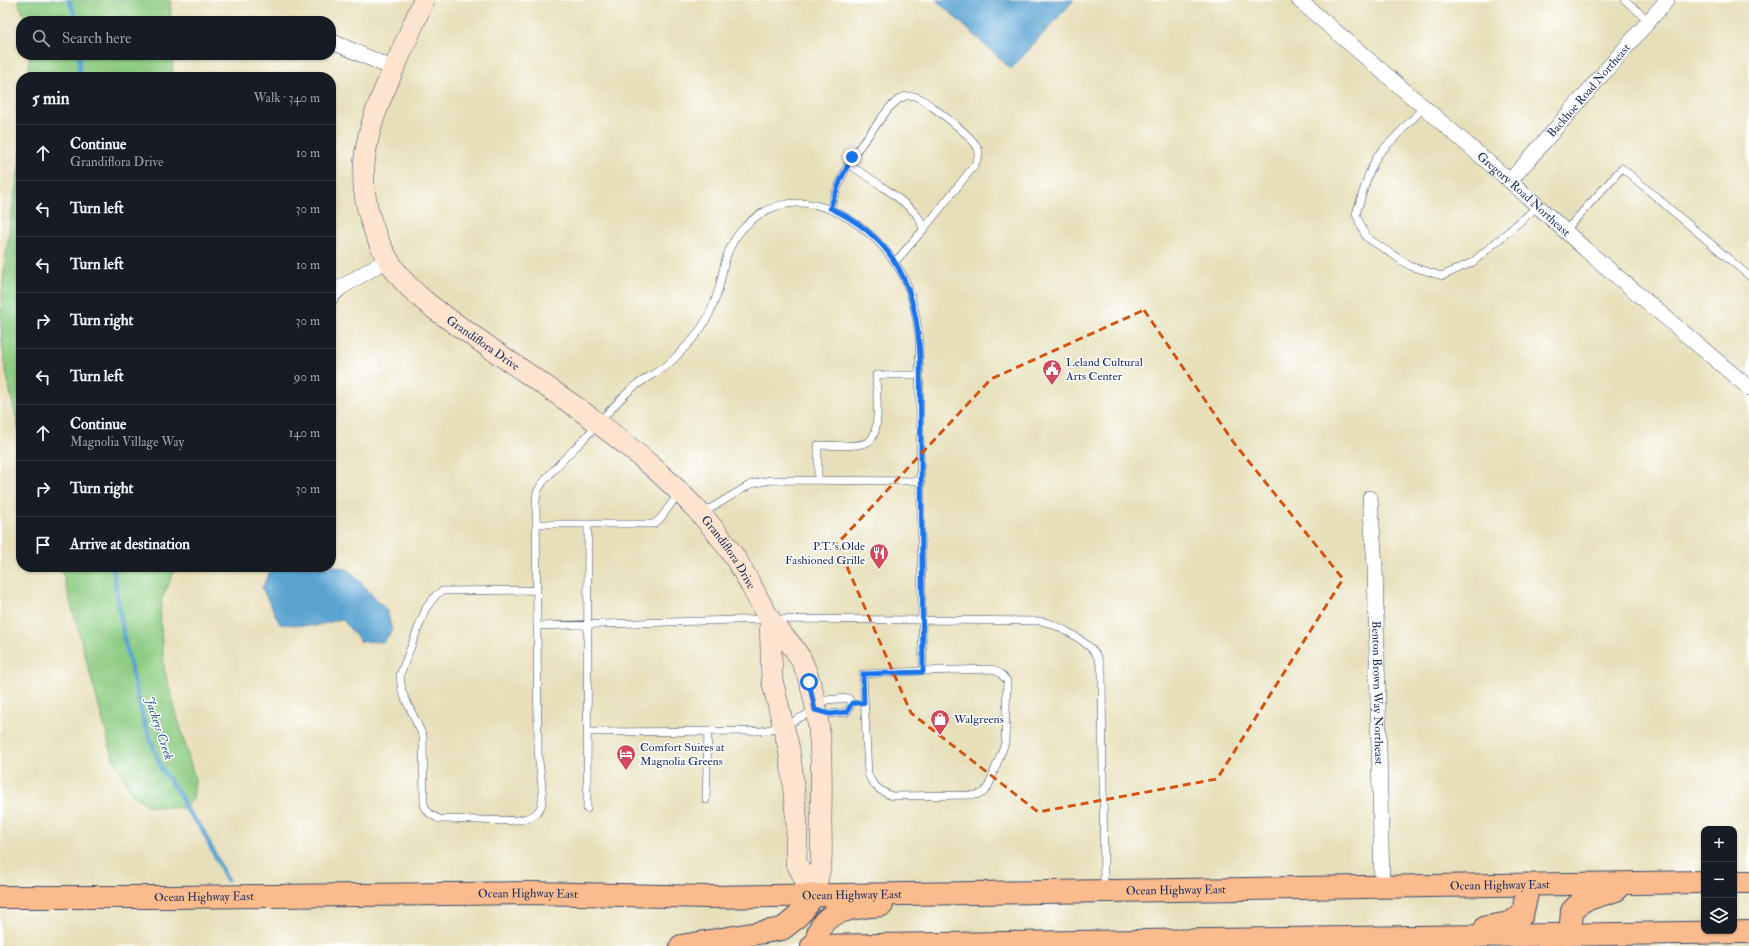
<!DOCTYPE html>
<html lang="en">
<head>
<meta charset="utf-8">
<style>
  :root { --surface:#171b24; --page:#20242c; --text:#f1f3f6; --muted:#9ea1a6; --line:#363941 }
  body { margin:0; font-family:"IM FELL Double Pica",serif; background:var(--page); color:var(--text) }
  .controls { position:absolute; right:12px; bottom:12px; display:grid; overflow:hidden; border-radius:8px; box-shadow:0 1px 3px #0004 }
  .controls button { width:36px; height:36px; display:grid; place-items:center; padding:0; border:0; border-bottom:1px solid var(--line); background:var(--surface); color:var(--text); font:20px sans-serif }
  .stop { position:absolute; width:12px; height:12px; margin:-9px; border:3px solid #1a73e8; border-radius:50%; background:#fff }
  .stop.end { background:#1a73e8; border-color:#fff; box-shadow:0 1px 4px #0008 }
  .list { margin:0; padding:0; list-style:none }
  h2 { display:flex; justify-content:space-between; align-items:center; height:52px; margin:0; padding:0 16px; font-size:17px }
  h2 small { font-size:13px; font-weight:400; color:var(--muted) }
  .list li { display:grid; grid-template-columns:26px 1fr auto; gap:12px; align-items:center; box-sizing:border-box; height:56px; padding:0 16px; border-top:1px solid var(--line) }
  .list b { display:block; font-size:15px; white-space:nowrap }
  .list p { margin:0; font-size:13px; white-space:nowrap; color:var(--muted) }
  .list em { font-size:13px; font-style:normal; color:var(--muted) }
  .icon { flex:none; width:22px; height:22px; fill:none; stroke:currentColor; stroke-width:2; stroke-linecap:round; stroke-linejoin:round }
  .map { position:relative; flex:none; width:1749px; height:946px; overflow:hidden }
  .search { position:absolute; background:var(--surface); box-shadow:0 1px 3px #0004; left:16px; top:16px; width:320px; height:44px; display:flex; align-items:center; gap:10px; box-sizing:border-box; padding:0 14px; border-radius:16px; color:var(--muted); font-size:15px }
  .panel { position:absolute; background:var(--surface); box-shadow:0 1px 3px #0004; left:16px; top:72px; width:320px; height:500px; border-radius:16px }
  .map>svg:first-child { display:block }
  .green { fill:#8ecc82; stroke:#547e70 }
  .water { fill:#5aa4d2; stroke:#3a6a98 }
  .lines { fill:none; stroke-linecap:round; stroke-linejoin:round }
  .stream { stroke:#5aa4d2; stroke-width:4.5 }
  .lane-casing { stroke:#3a496c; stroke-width:8 }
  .street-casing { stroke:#3a496c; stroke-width:16 }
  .secondary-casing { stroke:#3a496c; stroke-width:22 }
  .highway-casing { stroke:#3a496c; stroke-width:24 }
  .lane { stroke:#fff; stroke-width:7 }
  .street { stroke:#fff; stroke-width:15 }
  .secondary { stroke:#fde4d1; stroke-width:21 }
  .highway { stroke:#fbbb8c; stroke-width:22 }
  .route { stroke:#1a73e8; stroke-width:5 }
  .marked { fill:none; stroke:#d45514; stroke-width:3; stroke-dasharray:8 5; stroke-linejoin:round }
  .labels { text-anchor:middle; stroke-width:3; stroke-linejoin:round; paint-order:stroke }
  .street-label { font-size:12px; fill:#1b2f5e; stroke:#fff }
  .poi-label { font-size:12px; fill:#1b2f5e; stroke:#fff; text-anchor:start }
  .water-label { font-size:13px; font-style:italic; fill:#345e8c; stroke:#fff }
</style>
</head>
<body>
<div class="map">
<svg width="1749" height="946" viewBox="0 0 1749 946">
  <rect width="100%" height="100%" fill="#fff"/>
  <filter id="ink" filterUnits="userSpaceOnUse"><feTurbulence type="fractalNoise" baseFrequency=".025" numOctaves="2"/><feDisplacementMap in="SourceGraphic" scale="8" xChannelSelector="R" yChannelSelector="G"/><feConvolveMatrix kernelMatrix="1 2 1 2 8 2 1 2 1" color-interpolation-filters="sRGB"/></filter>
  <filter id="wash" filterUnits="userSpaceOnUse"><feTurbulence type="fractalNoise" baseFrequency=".012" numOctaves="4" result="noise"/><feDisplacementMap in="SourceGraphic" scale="16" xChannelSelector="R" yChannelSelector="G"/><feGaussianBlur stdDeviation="0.9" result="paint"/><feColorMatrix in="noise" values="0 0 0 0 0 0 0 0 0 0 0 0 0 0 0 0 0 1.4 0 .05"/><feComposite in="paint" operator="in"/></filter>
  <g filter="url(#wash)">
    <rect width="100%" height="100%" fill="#e7dfba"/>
    <path class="green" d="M18,0h152l1,21h-145z
      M29,55h143l1,22h-144z
      M21,153v285c-9,-39 -21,-82 -20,-122 2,-55 12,-109 20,-163z
      M61,567h115l-14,32 -2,15 4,55 31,111 -2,18 -8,10 -36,-2 -17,-12 -19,-36z"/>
    <path class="water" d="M936,0h138l-63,69z
      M331,565l18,5 38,41 5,19 -8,12 -24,-1 -18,-22 -27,7 -35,-2 -18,-36 10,-21h59z"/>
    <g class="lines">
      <path class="stream" d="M69,0l8,21
        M79,55l1,22
        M113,567l11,71 19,81 18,49 20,29 4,11 17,21 25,51"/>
    </g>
  </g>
  <g filter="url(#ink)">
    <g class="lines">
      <g class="lane-casing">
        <path id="lane" d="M1625,0l24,21
          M1424,107l-47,49 -9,20 -12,38 10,23 44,29 32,10 31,-14 65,-56
          M848,165c15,7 63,40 71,53 2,4 3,8 4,12
          M830,208l11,-29 11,-22 37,-49 10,-9 7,-3h8l8,3c12,10 56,39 57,53 0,6 -3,10 -5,14l-51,64 -28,32
          M1565,231l57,-63 127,108
          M818,481v-36c13,0 39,3 50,-3 14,-7 8,-53 8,-67h43
          M703,513l48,-29 20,-4 149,1
          M536,524h118l6,-5 19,-26
          M537,590l-95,1 -6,4 -10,13 -26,67 2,17 21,44 1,68c2,8 7,11 15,15 26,0 53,3 79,1 7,-1 17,-4 21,-10 8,-9 -1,-46 -1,-60 -1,-83 -2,-166 -2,-249l1,-9 4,-7c12,-16 27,-30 41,-44 16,-17 31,-35 48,-51 13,-11 29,-18 42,-29 7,-7 14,-15 21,-22 12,-14 21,-33 26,-51 5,-21 6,-38 21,-56 51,-61 129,-15 161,40 11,20 15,42 18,64l3,284 -152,-1 -233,7
          M923,671l69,-2 8,4 7,8 -2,62 -17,44 -5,6 -7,2 -84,1c-12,-5 -19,-10 -24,-22l-5,-100 60,-3 -1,-51 119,1c16,3 44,19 54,32 4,6 6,13 7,20l2,217
          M848,698l4,5 -5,9 -17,2 -15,-4 11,-10z
          M587,732l175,-1 22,-5 31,-16
          M706,800l2,-69
          M587,809l1,-285"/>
      </g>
      <g class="street-casing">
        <g id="street">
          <path id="s1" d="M1299,0l211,181 76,69 163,138"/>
          <path d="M331,41l63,28"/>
          <path id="s2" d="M1510,181l157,-181"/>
          <path d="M331,297l9,-9 48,-29"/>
          <path id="s3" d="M1370,498l5,68 7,321"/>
        </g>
      </g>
      <g class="secondary-casing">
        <g id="secondary">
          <path id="s4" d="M424,0c-10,22 -19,44 -29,66 -18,39 -34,77 -31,121 3,30 15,62 33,86 22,29 57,49 86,70 58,41 120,79 173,127 28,25 56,53 77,85 14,20 23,42 36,63 10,17 27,27 35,48 19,45 18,105 17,152 0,15 1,30 0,44 -1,11 -5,22 -8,33"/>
          <path d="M770,619l2,61 17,69 3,23 5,53 -1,37 17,33"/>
        </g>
      </g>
      <g class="highway-casing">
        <g id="highway">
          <path d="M1734,882h15"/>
          <path id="s5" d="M0,897h171l362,-4 175,4 996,-15"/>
          <path d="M1486,927l24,-4 12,-8 7,-30"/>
          <path d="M1570,935l2,-24 10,-10 34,-11"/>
          <path d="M681,946l101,-17c14,-10 23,-19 31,-34"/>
          <path d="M812,946l937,-14"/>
          <path d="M816,946c1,-5 1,-11 3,-15 7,-23 44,-24 63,-26"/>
        </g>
      </g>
      <use href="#lane" class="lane"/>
      <use href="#street" class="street"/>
      <use href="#secondary" class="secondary"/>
      <use href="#highway" class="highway"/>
    </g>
  </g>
  <g class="lines" filter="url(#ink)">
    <path class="route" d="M809,682l6,28 15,4 17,-2 5,-9h12l-1,-29 60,-2 -3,-315c-3,-68 -24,-119 -90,-149l11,-29 11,-22"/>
  </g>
  <path class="marked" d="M1144,310l90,133 109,136 -126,200 -179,33 -127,-99 -74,-169 154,-165z"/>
  <defs>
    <g id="civic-pin" transform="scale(1)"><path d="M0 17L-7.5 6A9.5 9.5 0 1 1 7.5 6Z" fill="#d1495b" stroke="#fff"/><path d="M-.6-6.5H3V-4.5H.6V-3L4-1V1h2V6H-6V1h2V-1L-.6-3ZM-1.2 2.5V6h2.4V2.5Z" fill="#fff"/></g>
    <g id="restaurant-pin" transform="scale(1)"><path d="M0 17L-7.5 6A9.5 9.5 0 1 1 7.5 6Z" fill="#d1495b" stroke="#fff"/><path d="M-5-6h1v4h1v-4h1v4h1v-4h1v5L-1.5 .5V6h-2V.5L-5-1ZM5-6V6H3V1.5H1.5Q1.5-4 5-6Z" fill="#fff"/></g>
    <g id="shop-pin" transform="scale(1)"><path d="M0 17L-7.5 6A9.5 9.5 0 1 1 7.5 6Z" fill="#d1495b" stroke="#fff"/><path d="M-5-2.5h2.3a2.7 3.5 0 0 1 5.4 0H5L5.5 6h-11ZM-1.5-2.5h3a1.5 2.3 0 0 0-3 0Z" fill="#fff"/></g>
    <g id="hotel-pin" transform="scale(1)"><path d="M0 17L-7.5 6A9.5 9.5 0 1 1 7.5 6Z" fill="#d1495b" stroke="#fff"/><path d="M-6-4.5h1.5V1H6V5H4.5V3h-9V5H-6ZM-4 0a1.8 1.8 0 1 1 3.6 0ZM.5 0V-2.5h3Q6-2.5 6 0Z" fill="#fff"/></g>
  </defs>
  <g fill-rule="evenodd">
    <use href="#civic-pin" x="1052" y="369"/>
    <use href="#restaurant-pin" x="879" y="553"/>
    <use href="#shop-pin" x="940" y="719"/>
    <use href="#hotel-pin" x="626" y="754"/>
  </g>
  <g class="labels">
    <g class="street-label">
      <text dy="4" stroke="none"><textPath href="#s2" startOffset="120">Backhoe Road Northeast</textPath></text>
      <text dy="4" stroke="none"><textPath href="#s1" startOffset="297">Gregory Road Northeast</textPath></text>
      <text dy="4" stroke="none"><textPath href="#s4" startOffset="403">Grandiflora Drive</textPath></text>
      <text dy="4" stroke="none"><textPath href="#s4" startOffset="728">Grandiflora Drive</textPath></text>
      <text dy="4" stroke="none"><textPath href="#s3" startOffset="195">Benton Brown Way Northeast</textPath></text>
      <text dy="4" stroke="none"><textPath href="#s5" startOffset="1500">Ocean Highway East</textPath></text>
      <text dy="4" stroke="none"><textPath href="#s5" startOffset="1176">Ocean Highway East</textPath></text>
      <text dy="4" stroke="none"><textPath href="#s5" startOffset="528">Ocean Highway East</textPath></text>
      <text dy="4" stroke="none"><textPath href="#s5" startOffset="852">Ocean Highway East</textPath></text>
      <text dy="4" stroke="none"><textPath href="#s5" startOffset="204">Ocean Highway East</textPath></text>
    </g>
    <g class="poi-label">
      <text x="1066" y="366">Leland Cultural<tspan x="1066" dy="14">Arts Center</tspan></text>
      <text x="865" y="550" text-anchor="end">P.T.'s Olde<tspan x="865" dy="14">Fashioned Grille</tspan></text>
      <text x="954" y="723">Walgreens</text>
      <text x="640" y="751">Comfort Suites at<tspan x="640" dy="14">Magnolia Greens</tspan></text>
    </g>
    <g class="water-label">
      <text transform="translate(160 728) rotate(72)" y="5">Jackeys Creek</text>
    </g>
  </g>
</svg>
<div class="controls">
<button>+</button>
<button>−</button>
<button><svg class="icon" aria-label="layers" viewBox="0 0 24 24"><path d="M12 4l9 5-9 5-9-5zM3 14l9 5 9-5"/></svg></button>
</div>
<div class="stop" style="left:809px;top:682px"></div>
<div class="stop end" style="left:852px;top:157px"></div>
<div class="search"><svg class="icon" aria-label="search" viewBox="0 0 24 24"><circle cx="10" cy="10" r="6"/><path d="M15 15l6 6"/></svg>Search here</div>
<section class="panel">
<h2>5 min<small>Walk · 340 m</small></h2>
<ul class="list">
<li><svg class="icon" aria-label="ahead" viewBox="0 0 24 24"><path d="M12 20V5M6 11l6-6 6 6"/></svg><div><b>Continue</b><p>Grandiflora Drive</p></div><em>10 m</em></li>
<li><svg class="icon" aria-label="left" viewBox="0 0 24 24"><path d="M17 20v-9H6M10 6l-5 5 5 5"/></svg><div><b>Turn left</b></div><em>30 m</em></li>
<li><svg class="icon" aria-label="left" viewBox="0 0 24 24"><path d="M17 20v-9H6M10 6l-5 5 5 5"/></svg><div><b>Turn left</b></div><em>10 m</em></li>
<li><svg class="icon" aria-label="right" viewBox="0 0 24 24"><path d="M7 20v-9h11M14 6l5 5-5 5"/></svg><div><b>Turn right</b></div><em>30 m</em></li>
<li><svg class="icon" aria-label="left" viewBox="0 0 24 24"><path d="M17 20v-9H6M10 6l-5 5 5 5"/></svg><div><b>Turn left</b></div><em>90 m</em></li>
<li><svg class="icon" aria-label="ahead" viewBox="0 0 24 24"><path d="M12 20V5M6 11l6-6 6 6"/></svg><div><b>Continue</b><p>Magnolia Village Way</p></div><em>140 m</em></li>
<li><svg class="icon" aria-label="right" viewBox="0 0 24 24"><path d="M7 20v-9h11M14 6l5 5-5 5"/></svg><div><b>Turn right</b></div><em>30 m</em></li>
<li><svg class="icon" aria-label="arrive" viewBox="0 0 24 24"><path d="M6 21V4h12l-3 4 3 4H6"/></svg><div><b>Arrive at destination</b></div></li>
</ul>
</section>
</div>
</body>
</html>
